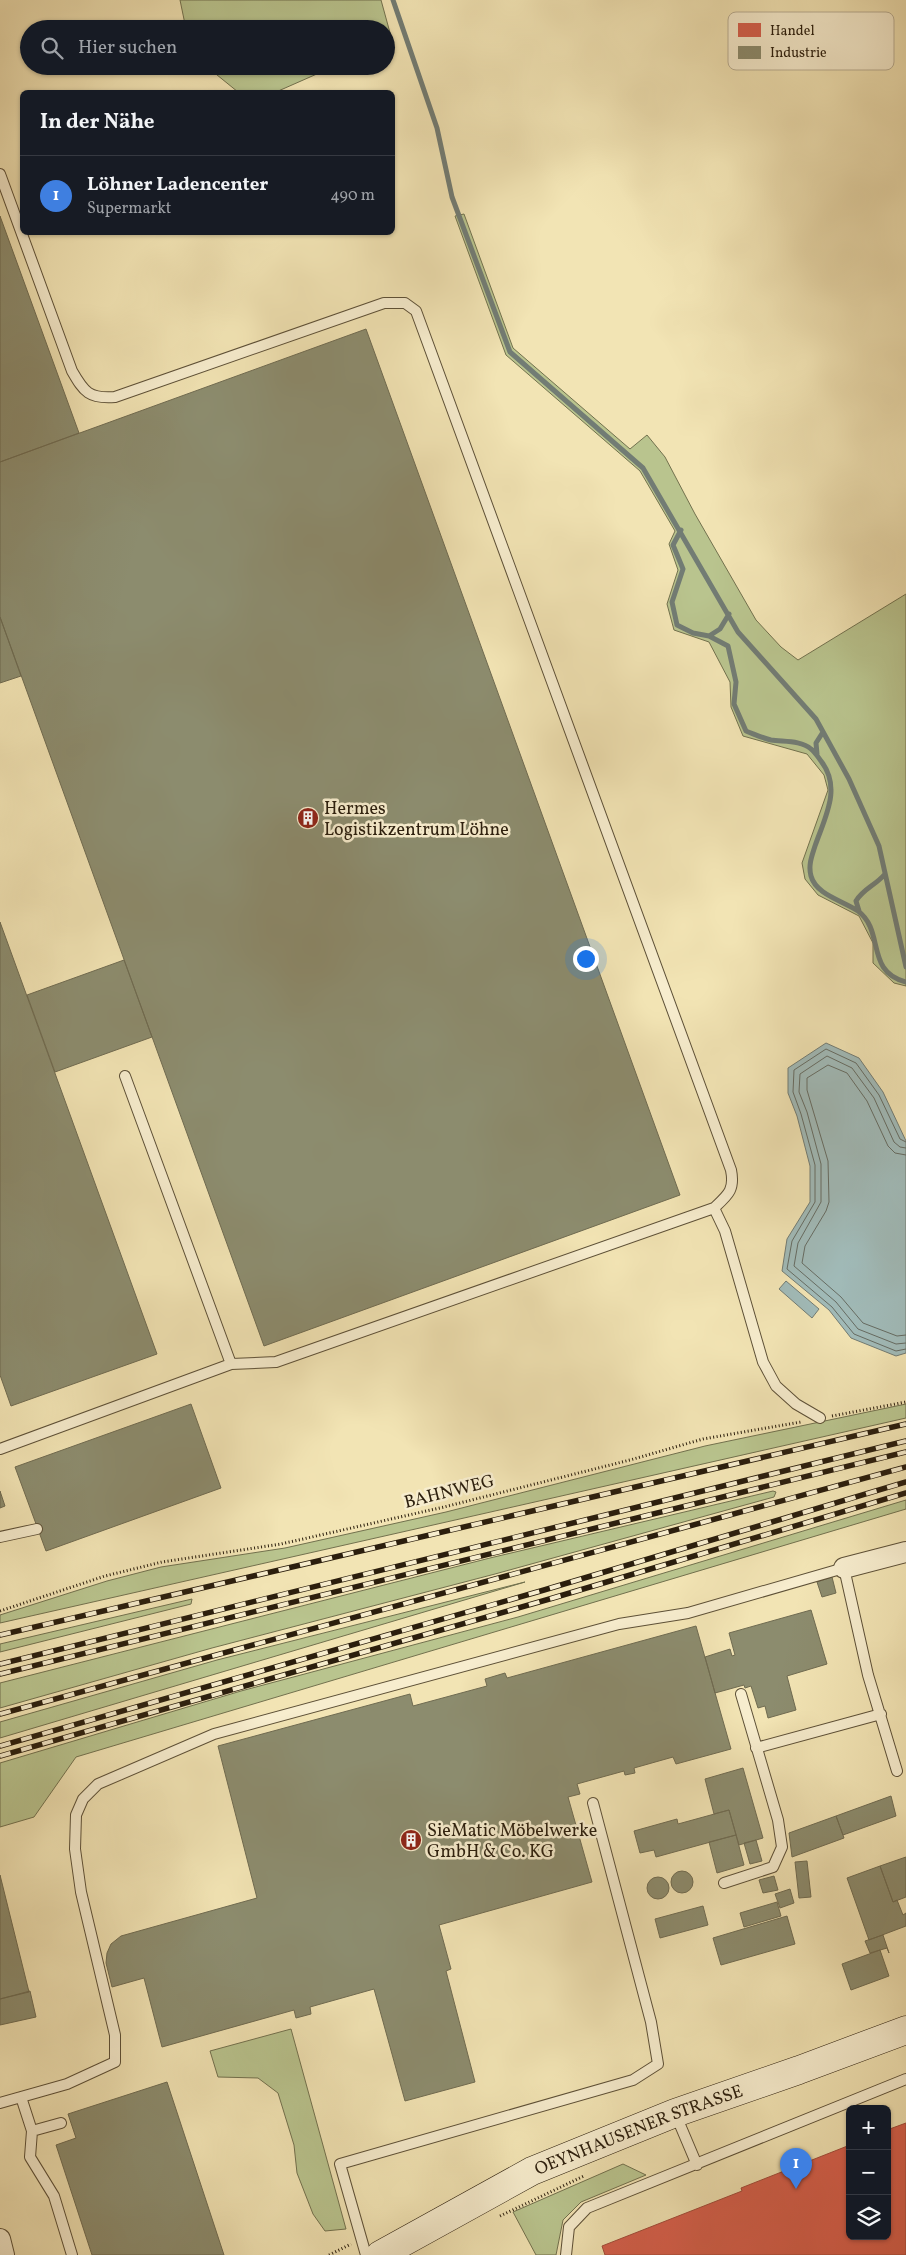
<!DOCTYPE html>
<html lang="de">
<head>
<meta charset="utf-8">
<style>
  :root { --surface:#171b24; --page:#242831; --text:#f1f3f6; --muted:#9ea1a6; --line:#363941; --accent:#c59692 }
  body { margin:0; font-family:Vollkorn,serif; background:var(--page); color:var(--text) }
  .controls { position:absolute; right:15px; bottom:15px; display:grid; overflow:hidden; border-radius:8px; box-shadow:0 1px 4px #0004 }
  .controls button { width:45px; height:45px; display:grid; place-items:center; padding:0; border:0; border-bottom:1px solid var(--line); background:var(--surface); color:var(--text); font:25px sans-serif }
  .you { position:absolute; left:585px; top:958px; width:18px; height:18px; margin:-12px; border:4px solid #fff; border-radius:50%; background:#1a73e8; box-shadow:0 0 0 8px #1a73e833 }
  .badge { display:grid; place-items:center; width:32px; height:32px; border-radius:50%; background:var(--accent); color:#fff; font-size:16px; font-weight:700 }
  .pin { position:absolute; translate:-50% -41px; filter:drop-shadow(0 1px 2px #0008) }
  .pin::after { content:''; position:absolute; top:26px; width:18px; height:15px; background:inherit; clip-path:polygon(0 0,100% 0,50% 100%) }
  .list { margin:0; padding:0; list-style:none }
  h2 { display:flex; justify-content:space-between; align-items:center; height:65px; margin:0; padding:0 20px; font-size:21px }
  h2 small { font-size:16px; font-weight:400; color:var(--muted) }
  .list li { display:grid; grid-template-columns:32px 1fr auto; gap:15px; align-items:center; box-sizing:border-box; height:80px; padding:0 20px; border-top:1px solid var(--line) }
  .list b { display:block; font-size:19px; white-space:nowrap }
  .list p { margin:0; font-size:16px; white-space:nowrap; color:var(--muted) }
  .list em { font-size:16px; font-style:normal; color:var(--muted) }
  .icon { flex:none; width:28px; height:28px; fill:none; stroke:currentColor; stroke-width:2; stroke-linecap:round; stroke-linejoin:round }
  .map { position:relative; flex:none; width:906px; height:2255px; overflow:hidden }
  .search { position:absolute; background:var(--surface); box-shadow:0 1px 4px #0004; left:20px; top:20px; width:375px; height:55px; display:flex; align-items:center; gap:12px; box-sizing:border-box; padding:0 18px; border-radius:28px; color:var(--muted); font-size:19px }
  .panel { position:absolute; background:var(--surface); box-shadow:0 1px 4px #0004; left:20px; top:90px; width:375px; height:145px; border-radius:8px }
  .map>svg:first-child { display:block }
  .green { fill:#b9c48e; stroke:#72714e }
  .water { fill:#a1bbb9; stroke:#727c74 }
  .shops { fill:#d6604d; stroke:#a34c3a }
  .industry { fill:#8c8c6e; stroke:#6f6b51 }
  .lines { fill:none; stroke-linecap:round; stroke-linejoin:round }
  .shore { stroke:#666c63; stroke-width:1 }
  .stream { stroke:#727c74; stroke-width:5 }
  .service-casing { stroke:#5d5037; stroke-width:12 }
  .minor-casing { stroke:#5d5037; stroke-width:22 }
  .secondary-casing { stroke:#2b1e0d; stroke-width:29 }
  .path { stroke:#2b1e0d; stroke-width:3; stroke-dasharray:1 2.5; stroke-linecap:butt }
  .service { stroke:#f7edce; stroke-width:10 }
  .minor { stroke:#f7edce; stroke-width:20 }
  .secondary { stroke:#f7edce; stroke-width:28 }
  .rail-casing { stroke:#2b1e0d; stroke-width:5.5 }
  .rail { stroke:#f7edce; stroke-width:4; stroke-dasharray:11; stroke-linecap:butt }
  .labels { text-anchor:middle; stroke-width:5; stroke-linejoin:round; paint-order:stroke }
  .poi-label { font-size:18px; fill:#2b1e0d; stroke:#f7edce; text-anchor:start }
  .street-label { font-size:18px; fill:#2b1e0d; stroke:#f7edce }
  .key { fill:#f7edce; stroke:#baaf94; stroke-width:1 }
  .key-label { font-size:14px; fill:#2b1e0d }
</style>
</head>
<body>
<div class="map">
<svg width="906" height="2255" viewBox="0 0 906 2255">
  <rect width="100%" height="100%" fill="#f2e4b4"/>
  <filter id="stains"><feTurbulence type="fractalNoise" baseFrequency=".004" numOctaves="4"/><feColorMatrix values="0 0 0 0 .2 0 0 0 0 .09 0 0 0 0 .02 0 0 0 .5 -.17"/></filter>
  <radialGradient id="worn" r=".72"><stop offset=".6" stop-color="#630" stop-opacity="0"/><stop offset="1" stop-color="#630" stop-opacity=".3"/></radialGradient>
  <path class="green" d="M180,0h201l11,40 -6,3v-14h-200z
    M206,66h129l-59,26h-38z
    M464,214l49,134 117,101 17,-14 18,22 30,57 61,106 25,27 17,13 108,-66v392l-12,-3 -21,-20v-20l-14,-27 -41,-21 -13,-16 -3,-16 26,-73 -4,-15 -17,-21 -64,-18 -12,-29 -1,-25 -21,-40 -35,-12 -7,-26 11,-34 -9,-26 6,-13 -35,-60 -134,-116 -51,-139z
    M906,1404v14l-906,205v-8l107,-34 54,-14 124,-19 161,-36 259,-66z
    M773,1491l3,1 -2,5 -279,77 -283,74 -212,60v-25l490,-125z
    M906,1500v9l-830,248 -42,60 -34,10v-64l241,-72 277,-74z
    M525,1582l-525,156v-16l217,-62z
    M192,1599l-1,5 -191,48v-8z
    M291,2029l55,200 -21,2 -12,-17 -16,-41 -3,-28 -16,-52 -20,-15 -40,-1 -8,-26z
    M623,2164l23,11 -65,27 -18,18 -7,35h-20l-23,-43z"/>
  <path class="water" d="M826,1043l33,15 24,34 23,49v212l-10,3 -45,-18 -22,-28 -47,-39 5,-32 23,-37v-36l-13,-50 -9,-23v-25z
    M786,1281l33,28 -7,9 -33,-29z"/>
  <path class="shops" d="M906,2123v132h-301l-3,-9 140,-55 -1,-3 109,-43v91h37v-106z"/>
  <path class="industry" d="M0,216l79,217 -79,29z
    M366,329l314,866 -416,151 -264,-729v-155z
    M0,617l21,59 -21,7z
    M0,922l157,432 -146,52 -11,-31z
    M124,960l28,77 -97,35 -28,-77z
    M191,1404l30,84 -175,63 -31,-84z
    M0,1491l5,15 -5,2z
    M832,1577l4,16 -14,4 -5,-15z
    M811,1610l16,54 -40,12 9,34 -28,8 -3,-12 -7,2 -7,-22 -6,2 -1,-3 -29,8 -10,-36 25,-8 2,7 3,-1 -6,-22z
    M696,1626l35,123 -55,15 -3,-7 -39,11 1,5 -10,2 -1,-4 -47,13 3,10 -12,3 24,85 -153,43 12,44 -5,2 29,111 -70,19 -31,-112 -64,18 1,7 -15,4 -2,-8 -132,37 -18,-69 -32,9 -6,-24 1,-10 4,-9 10,-8 136,-38 -39,-152 192,-52 3,12 74,-20 -2,-7 20,-6 2,5z
    M743,1768l20,70 -24,7 -10,-35 -15,4 -9,-35z
    M891,1796l5,20 -53,19 -7,-19z
    M729,1810l7,25 -80,22 -2,-7 -14,3 -6,-22 43,-12 1,5z
    M836,1816l8,22 -52,19 -3,-24z
    M736,1835l8,30 -27,8 -8,-31z
    M756,1840l6,21 -12,3 -6,-21z
    M906,1857v40l-13,5 -13,-36z
    M807,1861l4,36 -12,1 -4,-36z
    M880,1866l13,36 4,-2 6,15 3,-2v13l-37,14 -22,-62z
    M671 1882a11 11 0 1 1 22 0a11 11 0 1 1-22 0Z
    M0,1875l29,117 -29,7z
    M774,1876l4,14 -15,3 -4,-13z
    M647 1888a11 11 0 1 1 22 0a11 11 0 1 1-22 0Z
    M790,1889l4,14 -14,5 -5,-14z
    M777,1902l4,14 -37,11 -4,-14z
    M703,1906l5,19 -48,13 -5,-19z
    M787,1916l8,28 -74,21 -8,-27z
    M883,1935l6,18 -2,-5 -17,5 -5,-12z
    M880,1950l9,26 -38,14 -9,-26z
    M30,1991l6,26 -36,8v-26z
    M167,2082l57,173h-132l-36,-110 20,-7 -8,-24z"/>
  <g class="lines">
    <path class="shore" d="M906,1142l-6,-3 -21,-44 -23,-32 -30,-14 -32,21 -1,22 8,22 14,51v37l-23,39 -5,28 45,38 22,27 42,17 10,-2
      M906,1148l-6,-1 -6,-5 -20,-44 -22,-30 -25,-12 -27,18 -1,18 8,20 14,52v38l-23,41 -4,23 42,36 22,27 38,15 10,-1
      M906,1155l-11,-2 -7,-7 -21,-45 -20,-28 -19,-8 -21,13v12l21,71 1,41 -3,9 -21,35 -3,17 39,34 22,26 34,13 9,-1"/>
    <path class="stream" d="M393,0l44,128 15,69 58,155 133,116 95,164 78,87 33,60 30,67 27,121
      M681,530l-8,15 10,24 -11,33 5,23 16,8 16,3 19,10 8,36 -2,22 12,27c8,3 16,7 25,9 12,2 30,0 40,9 4,3 7,8 10,12 21,27 4,56 -6,85 -3,10 -7,19 -4,30 5,19 33,25 47,35 27,20 7,61 48,71
      M709,636l11,-7 9,-15
      M817,754l-1,-11 7,-11
      M859,911l-3,-10c7,-12 20,-16 29,-27"/>
    <g class="service-casing">
      <path id="service" d="M0,174l72,197c12,21 17,28 43,26l269,-94h21l11,8 315,859c4,20 -3,25 -17,38l-438,154 -45,2 -231,85
        M125,1076l106,288
        M714,1208l11,23 38,131 13,24 20,18 24,14
        M0,1537l37,-8
        M756,1748l125,-34
        M724,1883l49,-16 9,-20 -4,-27 -37,-126
        M21,2097l11,34
        M0,2103l67,-19 48,-22v-27l-34,-143 -6,-43 1,-34 7,-16 15,-15 116,-50 405,-110 69,-11 156,-45 24,107 29,96
        M675,2113l22,52
        M61,2123l-29,8 -2,26 24,39 18,59
        M366,2255l-26,-91 293,-84 25,-16 -7,-42 -58,-219
        M566,2255l3,-28 18,-19 319,-129"/>
    </g>
    <g class="minor-casing">
      <path id="minor" d="M844,1568l62,-16
        M0,2239l4,16"/>
    </g>
    <g class="secondary-casing">
      <g id="secondary">
        <path id="s1" d="M380,2255l152,-84 143,-58 124,-43 107,-40"/>
      </g>
    </g>
    <path class="path" d="M832,1416l74,-14
      M0,1611l105,-35 57,-14 119,-18 163,-37 186,-47 73,-21 98,-17
      M500,2216l84,-40
      M329,2255l22,-11"/>
    <use href="#service" class="service"/>
    <use href="#minor" class="minor"/>
    <use href="#secondary" class="secondary"/>
    <g class="rail-casing">
      <path id="rail" d="M0,1635l906,-211
        M0,1664l906,-223
        M0,1674l906,-222
        M0,1714l906,-247
        M0,1746l544,-156 362,-108
        M0,1756l553,-158 353,-105"/>
    </g>
    <use href="#rail" class="rail"/>
  </g>
  <defs>
    <g id="building-disc" transform="scale(1.125)"><circle r="9.5" fill="#8f2418" stroke="#f7edce"/><path d="M-4-6H4V6H1V3H-1V6H-4ZM-2.5-4.3h1.7v1.8h-1.7ZM.8-4.3h1.7v1.8H.8ZM-2.5-1h1.7V.8h-1.7ZM.8-1h1.7V.8H.8Z" fill="#fff"/></g>
  </defs>
  <g fill-rule="evenodd">
    <use href="#building-disc" x="308" y="818"/>
    <use href="#building-disc" x="411" y="1840"/>
  </g>
  <g class="labels">
    <g class="poi-label">
      <text x="324" y="814">Hermes<tspan x="324" dy="21">Logistikzentrum Löhne</tspan></text>
      <text x="427" y="1836">SieMatic Möbelwerke<tspan x="427" dy="21">GmbH &amp; Co. KG</tspan></text>
    </g>
    <g class="street-label">
      <text transform="translate(449 1491) rotate(-14)" y="6">BAHNWEG</text>
      <text dy="6" stroke="none"><textPath href="#s1" startOffset="288">OEYNHAUSENER STRASSE</textPath></text>
    </g>
  </g>
  <rect x="728" y="12" width="166" height="58" rx="8" class="key"/>
  <rect x="738" y="23" width="23" height="14" fill="#d6604d"/>
  <rect x="738" y="46" width="23" height="13" fill="#8c8c6e"/>
  <g class="key-label">
    <text x="770" y="35">Handel</text>
    <text x="770" y="57">Industrie</text>
  </g>
  <rect width="100%" height="100%" filter="url(#stains)"/>
  <rect width="100%" height="100%" fill="url(#worn)"/>
</svg>
<div class="controls">
<button>+</button>
<button>−</button>
<button><svg class="icon" aria-label="layers" viewBox="0 0 24 24"><path d="M12 4l9 5-9 5-9-5zM3 14l9 5 9-5"/></svg></button>
</div>
<div class="you"></div>
<div class="pin badge" style="left:796px;top:2189px;background:#3f7fe0">1</div>
<div class="search"><svg class="icon" aria-label="search" viewBox="0 0 24 24"><circle cx="10" cy="10" r="6"/><path d="M15 15l6 6"/></svg>Hier suchen</div>
<section class="panel">
<h2>In der Nähe<small></small></h2>
<ul class="list">
<li><span class="badge" style="background:#3f7fe0">1</span><div><b>Löhner Ladencenter</b><p>Supermarkt</p></div><em>490 m</em></li>
</ul>
</section>
</div>
</body>
</html>
